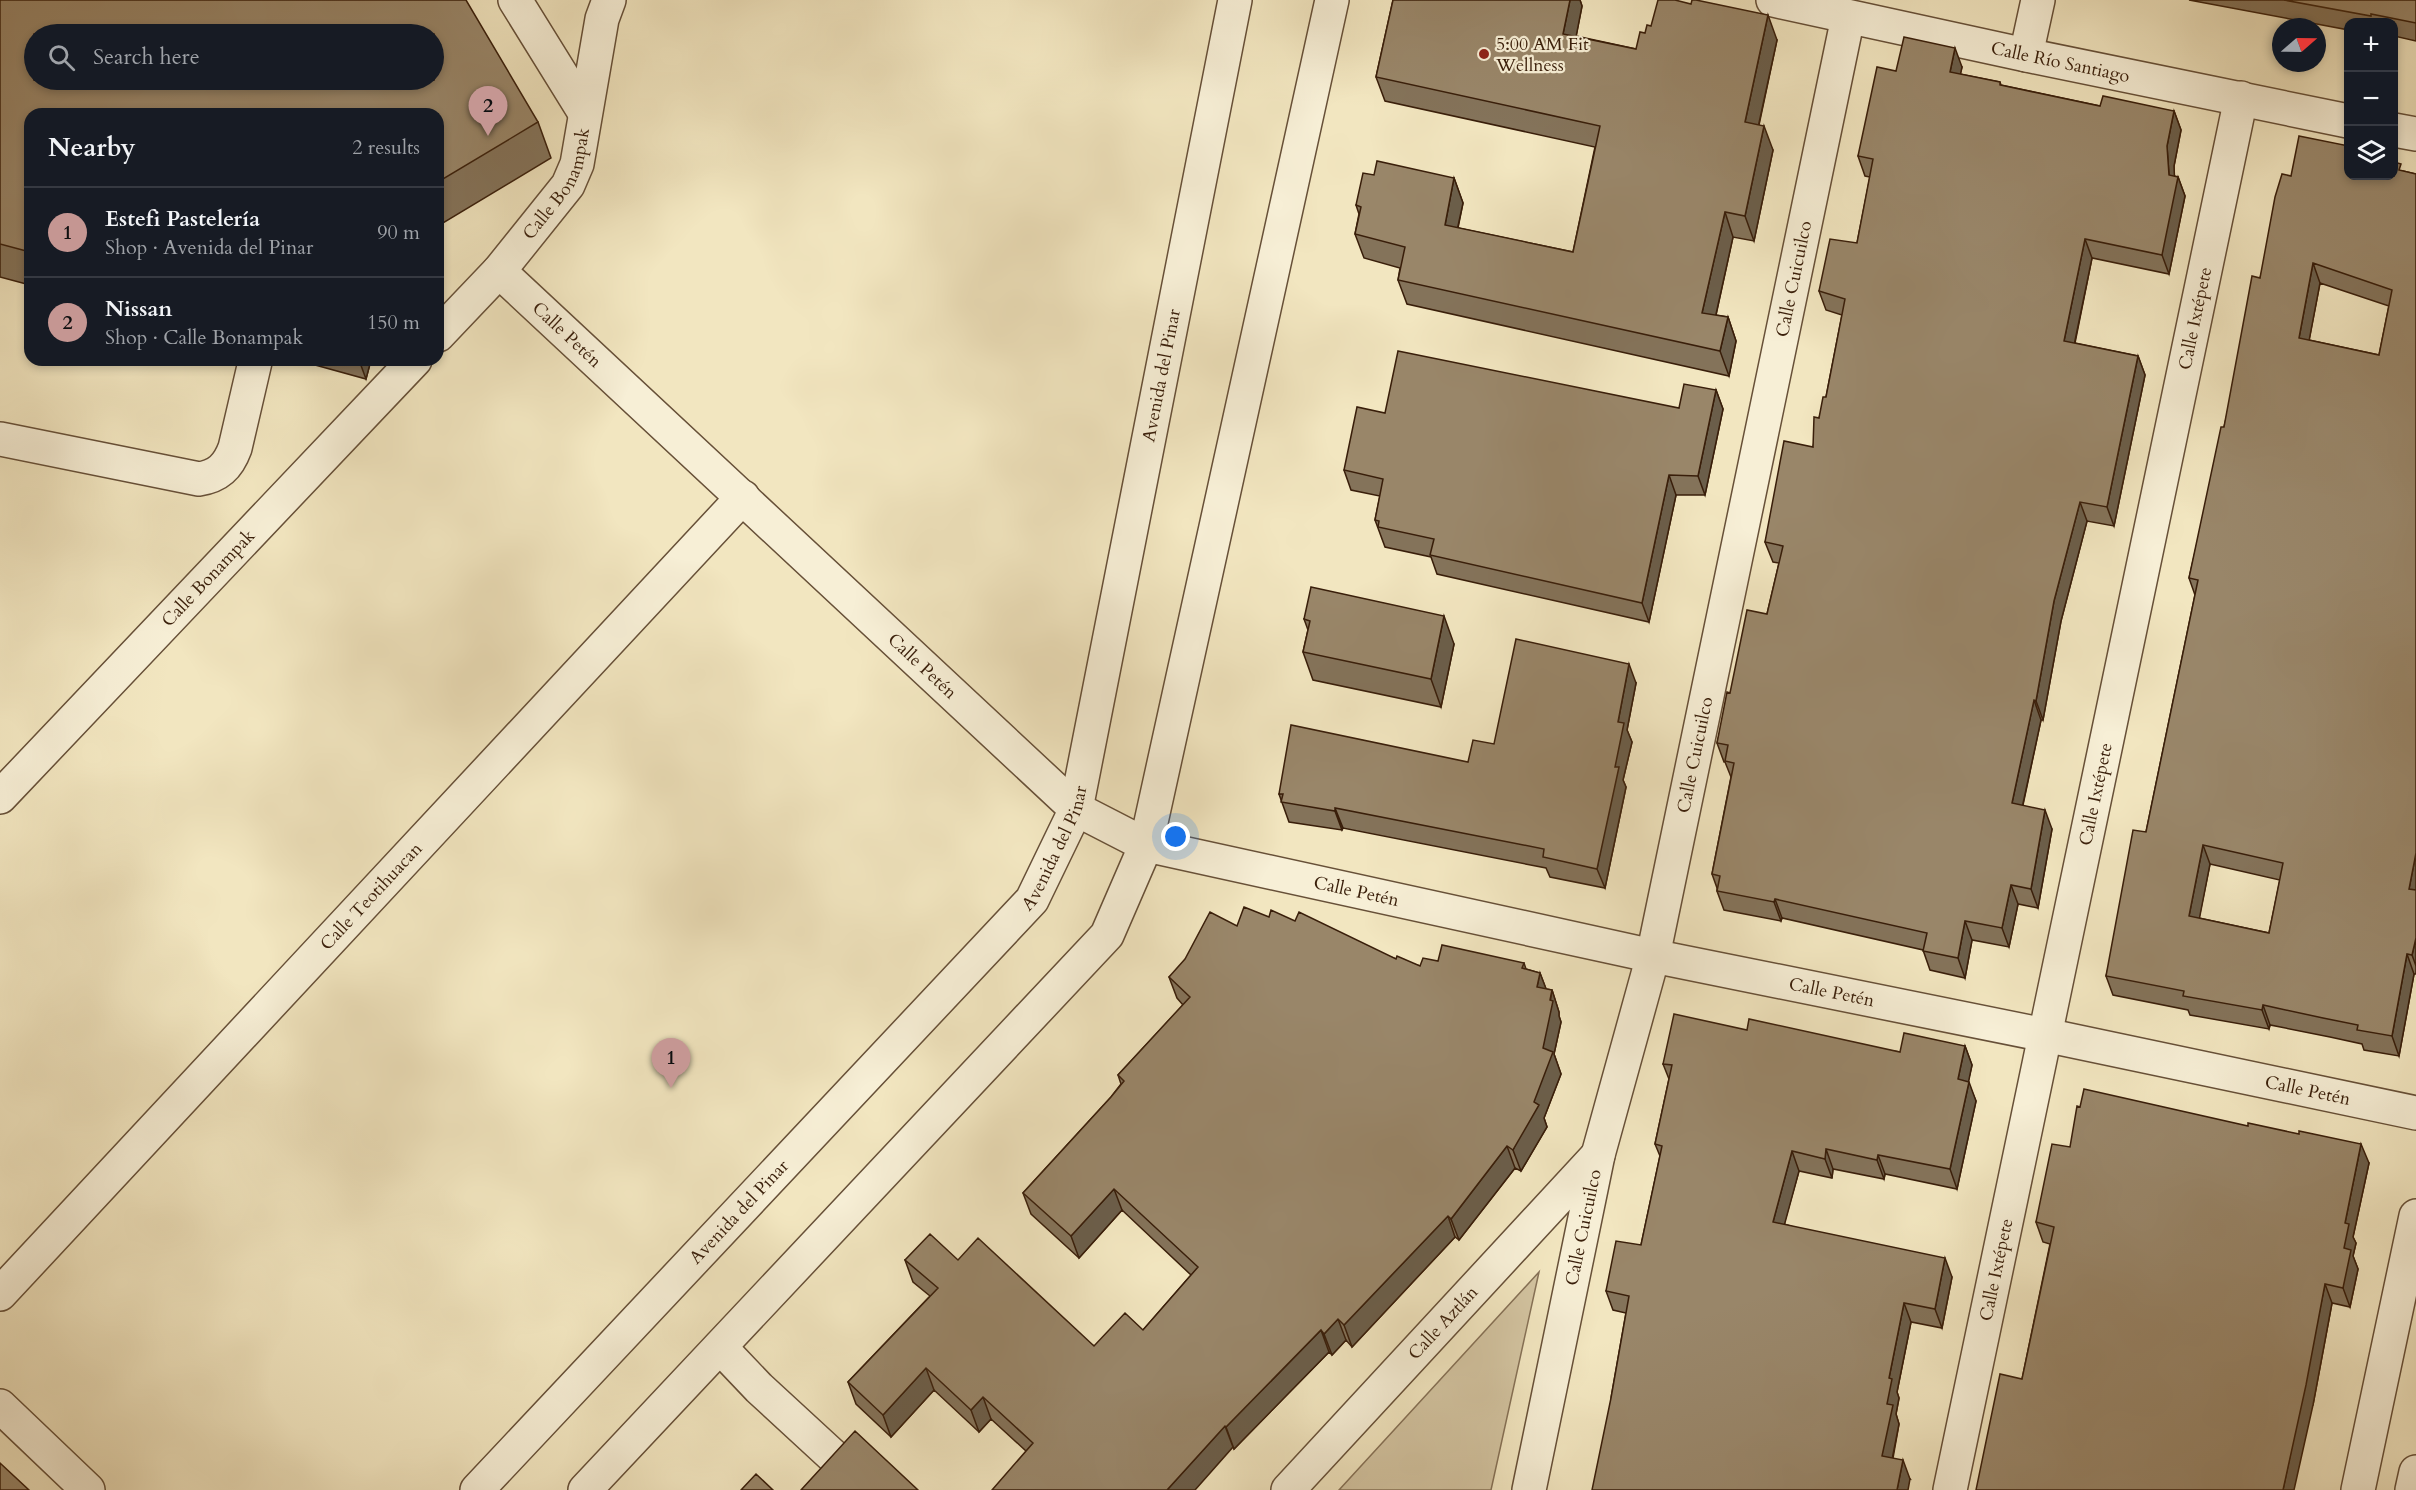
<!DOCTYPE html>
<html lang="en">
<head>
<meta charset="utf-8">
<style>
  :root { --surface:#171b24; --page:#20242c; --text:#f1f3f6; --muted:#9ea1a6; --line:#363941; --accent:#c59692 }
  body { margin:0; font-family:Cardo,serif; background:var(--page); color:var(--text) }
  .controls { position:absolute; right:18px; top:18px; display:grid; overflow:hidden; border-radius:12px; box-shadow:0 3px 9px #0003 }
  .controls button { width:54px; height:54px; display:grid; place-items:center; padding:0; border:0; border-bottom:2px solid var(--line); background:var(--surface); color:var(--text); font:30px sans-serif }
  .compass { position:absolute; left:2272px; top:18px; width:54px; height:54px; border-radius:50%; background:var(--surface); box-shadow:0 3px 9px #0003; rotate:70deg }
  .you { position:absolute; left:1176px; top:837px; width:21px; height:21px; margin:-15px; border:4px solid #fff; border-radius:50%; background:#1a73e8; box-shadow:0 0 0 9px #1a73e833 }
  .badge { display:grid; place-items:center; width:39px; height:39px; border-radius:50%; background:var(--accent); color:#111; font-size:20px; font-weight:700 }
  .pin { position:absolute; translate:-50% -50px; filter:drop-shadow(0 2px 3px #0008) }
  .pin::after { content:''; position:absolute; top:32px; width:21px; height:18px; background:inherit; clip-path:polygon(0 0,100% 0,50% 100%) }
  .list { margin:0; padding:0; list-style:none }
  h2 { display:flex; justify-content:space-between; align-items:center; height:78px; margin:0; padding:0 24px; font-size:26px }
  h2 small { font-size:20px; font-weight:400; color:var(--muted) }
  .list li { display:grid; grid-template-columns:39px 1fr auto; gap:18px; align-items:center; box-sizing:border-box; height:90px; padding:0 24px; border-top:2px solid var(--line) }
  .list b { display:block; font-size:22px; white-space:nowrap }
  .list p { margin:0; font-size:20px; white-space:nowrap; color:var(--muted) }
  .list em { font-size:20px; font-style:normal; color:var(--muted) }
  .icon { flex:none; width:33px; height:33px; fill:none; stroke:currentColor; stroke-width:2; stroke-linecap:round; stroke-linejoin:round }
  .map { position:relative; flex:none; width:2416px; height:1490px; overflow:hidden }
  .search { position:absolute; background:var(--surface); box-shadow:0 3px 9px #0003; left:24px; top:24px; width:420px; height:66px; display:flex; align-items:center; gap:15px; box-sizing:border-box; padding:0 21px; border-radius:33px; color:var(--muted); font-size:22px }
  .panel { position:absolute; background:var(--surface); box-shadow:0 3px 9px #0003; left:24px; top:108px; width:420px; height:258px; border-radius:18px }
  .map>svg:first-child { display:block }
  .green { fill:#d3c4a1; stroke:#867156; stroke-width:1.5 }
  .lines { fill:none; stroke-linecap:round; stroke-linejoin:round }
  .minor-casing { stroke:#675038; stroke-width:36 }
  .minor { stroke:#f7efd6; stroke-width:33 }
  .wall { fill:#84735a; stroke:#391e0a; stroke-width:1.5; fill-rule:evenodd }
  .shaded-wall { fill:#6b5e4a; stroke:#391e0a; stroke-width:1.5 }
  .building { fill:#998669; stroke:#391e0a; stroke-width:1.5; fill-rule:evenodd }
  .poi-dot { fill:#8f2418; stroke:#f7efd6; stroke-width:2 }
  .labels { text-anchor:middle; stroke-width:4.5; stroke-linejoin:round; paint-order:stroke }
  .poi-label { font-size:18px; fill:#391e0a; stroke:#f7efd6; text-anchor:start }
  .street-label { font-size:18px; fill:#391e0a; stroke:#f7efd6 }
</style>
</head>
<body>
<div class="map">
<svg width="2416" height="1490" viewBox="0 0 2416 1490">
  <rect width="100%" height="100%" fill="#f2e6c0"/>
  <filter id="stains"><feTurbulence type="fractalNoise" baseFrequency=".00333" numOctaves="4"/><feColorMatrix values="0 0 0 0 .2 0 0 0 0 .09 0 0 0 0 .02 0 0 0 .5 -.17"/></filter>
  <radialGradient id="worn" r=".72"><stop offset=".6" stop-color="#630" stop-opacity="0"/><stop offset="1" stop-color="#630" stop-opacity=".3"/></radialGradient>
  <path class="green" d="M1539,1272l-48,218h-152z"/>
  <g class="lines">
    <g class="minor-casing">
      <g id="minor">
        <path d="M515,0l70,113"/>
        <path id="s1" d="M1773,0l253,55 322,66"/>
        <path d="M2026,55l12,-55"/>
        <path d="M2394,130l22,4"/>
        <path id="s2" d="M499,271l577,538 70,36 507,111 392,79 371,78"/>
        <path id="s3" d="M438,335l61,-64 69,-86 9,-21 25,-145 7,-19"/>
        <path d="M0,439l199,40c19,-3 29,-12 36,-31l20,-86"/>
        <path id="s4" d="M0,797l415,-437"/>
        <path id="s5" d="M0,1294l743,-797"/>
        <path d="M720,1347l39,41 76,70"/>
        <path d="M0,1406l88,84"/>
        <path id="s6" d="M477,1490l555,-590 44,-91 159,-809"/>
        <path d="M585,1490l522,-555 39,-90 186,-845"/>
        <path id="s7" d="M1288,1490l310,-335"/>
        <path id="s8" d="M1529,1490l69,-335 55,-199 195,-939"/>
        <path id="s9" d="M1950,1490l291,-1392"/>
        <path d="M2358,1490l58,-274"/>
        <path d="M2412,1490l4,-18"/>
      </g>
    </g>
    <use href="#minor" class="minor"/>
  </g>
  <path class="wall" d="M0,0l538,122 13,36 -113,68v-112h-408v171l-30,-8z
    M1393,0h187l2,6 -6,30 60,13 9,-16 132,7 -18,85 14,25 -19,91 -21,-4 -17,78 12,2 8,24 -7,35 -322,-72 -9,-24 2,-12 -36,-10 -9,-24 4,-20 -3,-9 98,-27 9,25 -5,25 115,24 22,-105 -210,-46 -9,-24z
    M2189,0h227v41l-22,-5v-14h-45v8z
    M1962,67l-2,7 40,8 1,3 99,21 74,5 7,19 -7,36v10l4,1 7,19 -16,78 -77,-16 -17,85 63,13 7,19 -31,151 -27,-5 -26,100 -18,99h-2l-18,85 29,24 -14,79 -20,-4 -9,43 -37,-7 -7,38 -35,-8 -7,-20 -141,-32 -1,3 -57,-11 -7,-19v-3l-5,-14 19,-97 -6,-15h-1l-7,-19 13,-50 37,-79 12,-51 -6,-1 -8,-20 48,-95 6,-29 7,-21 16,-82 -16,-5 -7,-19 38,-48 13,-66 -5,-1 -7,-20 38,-85z
    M2403,171l13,3v800h-2l-15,82 -35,-6 -2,-6 -32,-7 -60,-12 -1,4 -79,-14 -2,-5 -75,-15 -7,-19 40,-144 49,-237 -6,-17 35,-151 36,-149 31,-102h58zM2320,283l69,23 -10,49 -70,-15zM2210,864l70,16 -11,53 -70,-15z
    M297,360h74l-5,19z
    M1716,390l7,19 -18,86h-29l-27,127 -212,-48 -6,-17 -46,-10 -10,-27 5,-24 -29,-6 -7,-20 41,-57 294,-5z
    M1304,619l150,25 -13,63 -128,-27 -10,-28 5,-22z
    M1636,683l-9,47 5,12 -9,38 3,7 -21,101 -55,-11 -4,-9 -203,-40 -1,2 -53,-8 -10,-28 189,-32 26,-18z
    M1269,917l26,4 101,38 24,7 18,-5 86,2 2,6 14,4 6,16 6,1 7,22v4l2,6 -7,32 7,20 -17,44 3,9 -26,44 -6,-3 -56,72 -4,-3 -103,110 -6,-7 -14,15 -3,-3 -95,97 -1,-2 -207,4 -35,-32 -12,13 -45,-42 -43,47 -35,-33 -8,-22 82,-86 -17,-14 -8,-22h53l136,86 49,-16 48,-55 -69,-65 -43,48 -48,-44 -8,-21 88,-96 10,-13 -3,-9 65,-70 -6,-7 -8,-21 68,-51z
    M1747,1030l153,22 65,-6 7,19 -4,17 8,19 -19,88 -72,-15 -1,5 -51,-10 -1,9 -33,-7 -15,53 168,53 -10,51 -31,-6 -14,70 2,6 -3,16 3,10 -6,34 17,21 -299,-81 15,-85 -13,-3 -7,-19 35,-46 19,-89 -5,-12 14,-65 -6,-15z
    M2070,1147l299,16 -16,74 3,6 -3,13 5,13 -8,38 -18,-4 -19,102 -291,-26 28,-135 -7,-2 -7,-20z"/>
  <path class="shaded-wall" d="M1570,0h10l2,6 -10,52 -9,-24z
    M1768,15l9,25 -23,106 -9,-24z
    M1955,48l7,19 -5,24 -7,-19z
    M2174,111l7,19 -7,36 1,22 3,-11 7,19 -16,78 -7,-19 7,-80 -2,-29z
    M1764,126l9,24 -19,91 -9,-25z
    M1454,178l9,25 -10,46 -8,-24z
    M1725,212l8,25 -22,100 -9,-24z
    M2085,239l7,19 -21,102 -7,-19z
    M2313,263l7,20 -14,74 -7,-19z
    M1728,317l8,24 -7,35 -9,-25z
    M2138,356l7,19 -31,151 -7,-19z
    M359,360h12l-5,19z
    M1716,390l7,19 -18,86 -7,-19z
    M1669,475l7,20 -27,127 -7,-19z
    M2080,502l7,19 -26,100 -18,99 -7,-19 18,-100z
    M1444,616l10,28 -13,63 -10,-28z
    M1629,664l7,19 -9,47 5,12 -9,38 3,7 -21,101 -8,-19 18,-102 3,-45z
    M2034,700l7,20 -22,102 -7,-19z
    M1335,808l8,20 -1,2 -7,-19z
    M2045,810l7,19 -14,79 -7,-19z
    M2203,845l7,19 -14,72 -7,-20z
    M2416,853v53l-7,-17z
    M2011,885l7,19 -9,43 -7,-19z
    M1775,899l7,19 -1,3 -7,-19z
    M1965,921l7,19 -7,38 -7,-20z
    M2416,938v28l-4,-11z
    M2407,954l7,20 -15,82 -7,-20z
    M1540,973l8,21 -11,-7z
    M1552,990l7,22v4l2,6 -7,32 7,20 -17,44 3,9 -26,44 -8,-21 21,-48z
    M2263,1005l7,20 -1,4 -7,-19z
    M1965,1046l7,19 -7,34 -7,-20z
    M1969,1082l7,19 -19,88 -7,-20z
    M2361,1144l8,19 -16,74 3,6 -3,13 5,13 -8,38 -7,-19 2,-65z
    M1507,1146l8,22 -56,72 -8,-21z
    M1826,1149l7,20 -1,9 -7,-19z
    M1792,1151l7,20 -19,70 -7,-19z
    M1878,1155l7,19 -1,5 -7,-19z
    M1114,1189l8,21 -43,48 -8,-22z
    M1448,1216l7,21 -103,110 -8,-22z
    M1945,1258l7,19 -10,51 -7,-19z
    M2325,1284l7,19 -19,102 -19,85h-11z
    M1904,1303l7,19 -14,70 2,6 -3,16 3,10 -10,51 -7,-19 7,-78z
    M1338,1319l8,21 -14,15 -8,-21z
    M1321,1330l8,22 -95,97 -8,-22z
    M926,1368l8,22 -43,47 -8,-22z
    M983,1397l8,22 -12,13 -8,-22z
    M1225,1426l8,21 -38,43h-28z
    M1903,1460l7,19 -2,11h-11z"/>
  <path class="building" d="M0,0h466l72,122 -100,60v-68h-408v138l-30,-8zM34,34h400v46h-400z
    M1393,0h177l-7,34 73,15 4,-17 5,1 2,-8 4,1 7,-26h17l16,4 1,-4h4l72,15 -23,107 19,4 -19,90 -20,-4 -23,101 26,4 -8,34 -322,-71 7,-33 -50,-13 6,-27 -5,-2 7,-32 11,2 3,-14 77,17 -9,47 128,27 27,-126 -224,-49z
    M2284,0h132v23l-45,-9v2z
    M1904,37l51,11 -5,24 50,10v3l100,21 3,-10 71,15 -7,35 2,29 9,2 -16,78 -77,-16 -21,102 74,15 -31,151 -27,-5 -26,99 -18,100 -2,-1 -22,103 33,7 -14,79 -20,-4 -9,43 -37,-7 -7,37 -35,-7 4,-18 -152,-34 -1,3 -57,-11 3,-15 -8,-2 22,-111 -9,-2 3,-16 -11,-2 10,-51 3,1 17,-83 20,4 16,-68 -18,-4 19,-101 29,6 1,-30 5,1 4,-21h3l19,-98 -26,-8 11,-52 27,4 16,-84 -15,-3 19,-89 19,4z
    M2299,136l50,10v30h45v-14l7,2 -2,6 17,4v679l-7,36 7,1v48l-4,17 -5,-1 -15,82 -35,-6 1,-5 -35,-7 -60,-13 -1,5 -79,-14 1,-5 -78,-15 27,-146 13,2 52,-252 -9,-2 32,-151h3l28,-151 8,2 15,-81 7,-23 9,2zM2313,263l79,27 -13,65 -80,-17zM2203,845l80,18 -14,70 -80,-17z
    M1398,351l281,57 5,-24 32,6 -18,86 -29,-1 -27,128 -212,-48 4,-16 -56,-12 1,-6 -4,-1 8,-41 -39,-9 13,-63 28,6z
    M1311,587l133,29 -13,63 -128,-27 7,-31 -6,-2z
    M1516,639l113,25 -11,58 6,1 -9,44h4l-22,102 -54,-12 1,-8 -209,-41v3l-54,-9 2,-8h-4l12,-69 177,37 5,-22 21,4z
    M1244,907l25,10 2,-7 24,11 4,-9 97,47 1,-3 23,10 3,-8 15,3 4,-16 82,18 -2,5 18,5 -3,14 15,3 -2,10 3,1 -10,47 10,4 -19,50 5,3 -26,45 -6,-4 -56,73 -3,-3 -104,109 -6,-6 -14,15 -3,-4 -95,97 -1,-1 -58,64h-175l41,-47 -50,-46 -12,13 -45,-42 -43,47 -35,-33 90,-94 -33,-28 25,-26 28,26 20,-22 116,108 31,-33 18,17 55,-63 -84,-78 -43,47 -48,-43 88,-96 13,-16 -6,-6 72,-78 -21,-20 16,-18 25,-47 27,14z
    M1674,1014l73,16 2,-11 151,33 4,-19 61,13 -7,33 11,3 -19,87 -72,-14 -1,5 -51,-11 -1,10 -33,-8 -19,71 172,36 -10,51 -31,-6 -15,75 3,1 -5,25 6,1 -11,51 21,4 -6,30h-305l19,-92 18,-102 -23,-5 10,-50 25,4 21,-99 -7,-2 17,-79 -9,-1z
    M2084,1089l164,37v-3l51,11v-3l62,13 -16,79 4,1 -5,24 7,2 -8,38 -18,-4 -19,101 -23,105h-307l24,-116 22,5 32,-152 -18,-5 16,-78 18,3 7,-41 3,1z
    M855,1431l63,59h-117z
    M0,1463l29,27h-29z
    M756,1474l17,16h-32z"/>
  <circle class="poi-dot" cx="1484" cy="54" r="6"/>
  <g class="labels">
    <g class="poi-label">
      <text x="1496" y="50">5:00 AM Fit<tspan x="1496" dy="21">Wellness</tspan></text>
    </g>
    <g class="street-label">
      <text dy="6" stroke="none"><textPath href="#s1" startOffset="294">Calle Río Santiago</textPath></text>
      <text dy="6" stroke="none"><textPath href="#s3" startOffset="195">Calle Bonampak</textPath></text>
      <text dy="6" stroke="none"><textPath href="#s8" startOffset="1240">Calle Cuicuilco</textPath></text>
      <text dy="6" stroke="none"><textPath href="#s9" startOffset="1197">Calle Ixtépete</textPath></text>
      <text dy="6" stroke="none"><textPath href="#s2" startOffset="93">Calle Petén</textPath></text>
      <text dy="6" stroke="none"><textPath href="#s6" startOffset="1353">Avenida del Pinar</textPath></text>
      <text dy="6" stroke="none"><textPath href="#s4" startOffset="302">Calle Bonampak</textPath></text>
      <text dy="6" stroke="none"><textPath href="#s2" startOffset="579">Calle Petén</textPath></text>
      <text dy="6" stroke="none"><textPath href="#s8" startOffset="754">Calle Cuicuilco</textPath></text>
      <text dy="6" stroke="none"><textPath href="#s9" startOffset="711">Calle Ixtépete</textPath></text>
      <text dy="6" stroke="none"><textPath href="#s6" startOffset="867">Avenida del Pinar</textPath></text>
      <text dy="6" stroke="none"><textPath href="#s2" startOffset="1083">Calle Petén</textPath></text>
      <text dy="6" stroke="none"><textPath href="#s5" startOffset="544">Calle Teotihuacan</textPath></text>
      <text dy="6" stroke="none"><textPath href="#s2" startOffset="1569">Calle Petén</textPath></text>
      <text dy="6" stroke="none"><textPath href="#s2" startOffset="2055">Calle Petén</textPath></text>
      <text dy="6" stroke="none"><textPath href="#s6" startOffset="382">Avenida del Pinar</textPath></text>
      <text dy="6" stroke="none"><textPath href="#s8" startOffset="268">Calle Cuicuilco</textPath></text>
      <text dy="6" stroke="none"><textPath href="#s9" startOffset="225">Calle Ixtépete</textPath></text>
      <text dy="6" stroke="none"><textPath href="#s7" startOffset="228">Calle Aztlán</textPath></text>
    </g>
  </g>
  <rect width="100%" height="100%" filter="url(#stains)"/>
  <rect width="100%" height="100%" fill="url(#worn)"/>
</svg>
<div class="controls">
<button>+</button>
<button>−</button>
<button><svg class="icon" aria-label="layers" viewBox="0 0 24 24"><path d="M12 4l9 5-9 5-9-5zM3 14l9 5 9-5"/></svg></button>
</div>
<svg class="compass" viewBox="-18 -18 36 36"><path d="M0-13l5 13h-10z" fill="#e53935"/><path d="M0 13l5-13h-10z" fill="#9ea1a6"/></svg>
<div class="you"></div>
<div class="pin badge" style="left:671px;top:1088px">1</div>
<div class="pin badge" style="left:488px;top:136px">2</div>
<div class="search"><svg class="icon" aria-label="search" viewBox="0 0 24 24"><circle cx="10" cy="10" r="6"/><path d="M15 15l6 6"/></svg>Search here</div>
<section class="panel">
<h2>Nearby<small>2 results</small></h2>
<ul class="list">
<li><span class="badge">1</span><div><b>Estefi Pastelería</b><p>Shop · Avenida del Pinar</p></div><em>90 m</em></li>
<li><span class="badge">2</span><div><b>Nissan</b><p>Shop · Calle Bonampak</p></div><em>150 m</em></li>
</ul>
</section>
</div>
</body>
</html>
